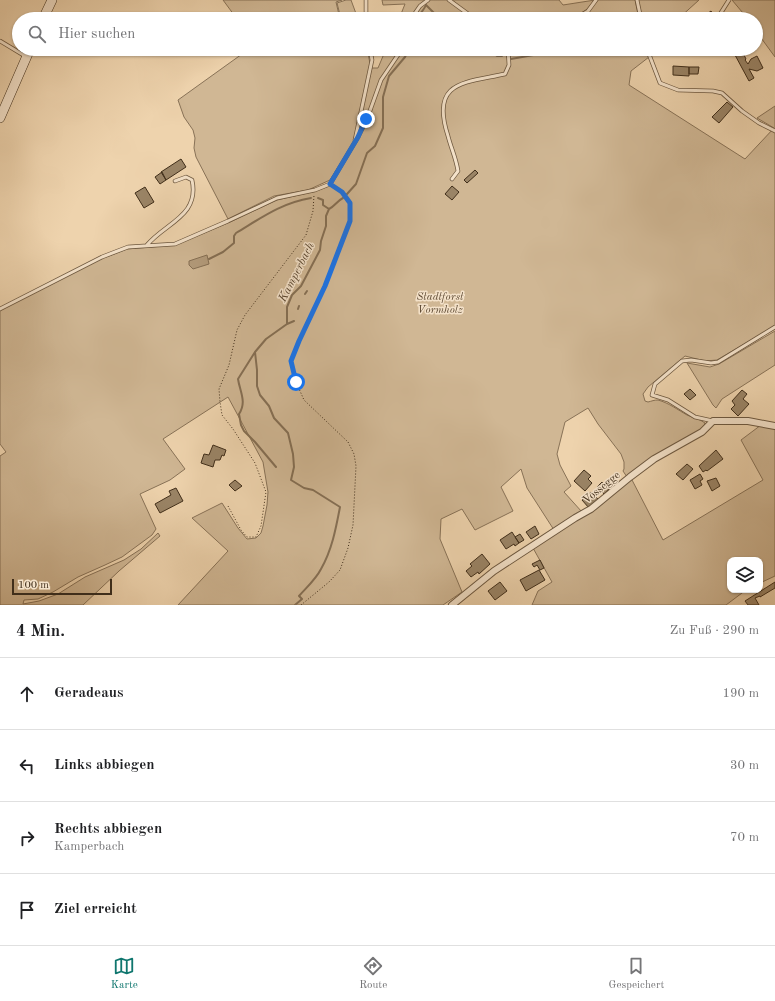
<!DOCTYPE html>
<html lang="de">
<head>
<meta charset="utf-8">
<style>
  :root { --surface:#fff; --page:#f6f6f6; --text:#202124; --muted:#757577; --line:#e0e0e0; --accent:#0f766e }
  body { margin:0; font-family:"Old Standard TT",serif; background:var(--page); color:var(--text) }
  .controls { position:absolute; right:12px; bottom:12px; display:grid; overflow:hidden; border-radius:8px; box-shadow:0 1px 3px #0004 }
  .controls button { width:36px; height:36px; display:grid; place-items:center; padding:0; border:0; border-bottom:1px solid var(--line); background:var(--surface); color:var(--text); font:20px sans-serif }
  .scale { position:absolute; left:12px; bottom:10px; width:100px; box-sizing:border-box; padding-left:4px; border:2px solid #402e1a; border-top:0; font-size:11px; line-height:14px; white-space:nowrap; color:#402e1a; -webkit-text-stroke:3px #f4e2ca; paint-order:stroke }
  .stop { position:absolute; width:12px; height:12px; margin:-9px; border:3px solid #1a73e8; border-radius:50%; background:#fff }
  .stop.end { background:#1a73e8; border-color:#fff; box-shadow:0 1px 4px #0008 }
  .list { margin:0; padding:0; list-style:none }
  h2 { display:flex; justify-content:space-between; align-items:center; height:52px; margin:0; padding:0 16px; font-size:17px }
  h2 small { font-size:13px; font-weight:400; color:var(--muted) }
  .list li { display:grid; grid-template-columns:26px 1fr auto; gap:12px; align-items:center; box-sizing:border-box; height:72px; padding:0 16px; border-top:1px solid var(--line) }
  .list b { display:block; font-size:15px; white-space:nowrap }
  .list p { margin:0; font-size:13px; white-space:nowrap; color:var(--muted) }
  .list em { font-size:13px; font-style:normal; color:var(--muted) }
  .icon { flex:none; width:22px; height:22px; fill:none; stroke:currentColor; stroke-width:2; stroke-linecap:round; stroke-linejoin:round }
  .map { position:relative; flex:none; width:775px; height:605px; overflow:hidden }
  .search { position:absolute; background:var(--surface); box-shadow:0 1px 3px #0004; left:12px; right:12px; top:12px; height:44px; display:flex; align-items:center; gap:10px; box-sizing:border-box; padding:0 14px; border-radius:22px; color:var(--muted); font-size:15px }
  .sheet { height:340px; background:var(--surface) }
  nav { display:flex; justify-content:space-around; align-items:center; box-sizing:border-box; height:56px; border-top:1px solid var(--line); background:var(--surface); font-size:11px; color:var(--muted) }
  nav a { display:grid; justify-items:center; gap:2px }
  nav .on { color:var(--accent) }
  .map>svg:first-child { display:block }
  .green { fill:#d0b794; stroke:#887257 }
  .water { fill:#b39b7b; stroke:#856f54 }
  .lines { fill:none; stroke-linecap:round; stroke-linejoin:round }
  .stream { stroke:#856f54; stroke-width:2 }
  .building { fill:#9a8466; stroke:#402e1a }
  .lane-casing { stroke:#6c573f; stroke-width:4.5 }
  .street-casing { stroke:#6c573f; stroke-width:8 }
  .secondary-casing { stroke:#402e1a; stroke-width:10 }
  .path { stroke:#402e1a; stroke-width:1; stroke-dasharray:1 2; stroke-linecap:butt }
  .lane { stroke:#f4e2ca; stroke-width:3 }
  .street { stroke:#f4e2ca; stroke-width:6 }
  .secondary { stroke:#f4e2ca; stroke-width:9 }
  .route { stroke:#1a73e8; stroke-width:5 }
  .labels { text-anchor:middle; stroke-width:3; stroke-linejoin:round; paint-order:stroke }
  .park-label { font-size:11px; font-style:italic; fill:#5d4932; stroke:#f4e2ca }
  .street-label { font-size:11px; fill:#402e1a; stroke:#f4e2ca }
  .water-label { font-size:12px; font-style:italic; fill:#5d4932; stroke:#f4e2ca }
</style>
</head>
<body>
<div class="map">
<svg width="775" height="605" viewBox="0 0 775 605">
  <rect width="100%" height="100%" fill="#eed3ad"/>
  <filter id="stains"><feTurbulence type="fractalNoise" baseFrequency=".005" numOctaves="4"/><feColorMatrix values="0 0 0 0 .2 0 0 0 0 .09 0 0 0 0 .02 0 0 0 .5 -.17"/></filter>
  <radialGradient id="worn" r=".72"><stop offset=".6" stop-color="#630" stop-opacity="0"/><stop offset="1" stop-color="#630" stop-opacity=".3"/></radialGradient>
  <path class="green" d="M223,0h119l-6,2 4,17h-103z
    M346,0h5l7,19h-17l-4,-16z
    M382,0h177l4,5 32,-5 -9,10 -14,9h-173l6,-15 -22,1z
    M598,0h37l4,19h-62l10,-6z
    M638,0h61l-21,19h-36z
    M732,0h43v57l-19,-26v-12h-8z
    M249,49h118l4,19h7l8,-19h260l3,8 -18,14 -2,14 116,74 29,-31 -17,-10 18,-12v220l-58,34 -12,1 -20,-5 -37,31 -5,7 2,7 3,1c4,-1 6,-2 10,-2 11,3 20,10 29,15 6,3 13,4 18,8l-2,6 -76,48 -4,-6 1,-2v-7l-3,-8 -23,-30 -10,-16 -23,14 -8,32 3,11 11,21 -7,6 18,20 -28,18 -27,-42 -6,-19 -20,18 12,24 -38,19 -13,-21 -21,10 -1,20 22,53 -19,13h-265l50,-54 -36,-33 30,-15 16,25 9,11 9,-1 5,-5 2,-7 4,-21 1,-13 -5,-30 -35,-65 -65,42 22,30 -15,11 -30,14 16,35 -4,6 -30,22 -17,8 -27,12 -25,15 -15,7 -14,1 -1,4 16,-3 19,-7 27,-17 39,-17 17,-11 17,-16 2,3 -41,35 -36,34h-83v-149l6,-4 -6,-8v-134l98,-50 29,-11 48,-4 53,-22 49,-23 39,-9 15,-6 23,-41 -1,-1 -23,37 -22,10 -34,6 -46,23 -32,-62 -2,-9 1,-10 -2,-8 -9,-13 -6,-17z
    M775,331v34l-53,34 -6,9 -3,-3 -26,-42 23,4 9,-3z
    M761,425l14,3v148l-15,7v-23h-30v30h16l-20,15h-194l6,-14 14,-9 -19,-34 43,-28 18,-10 37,-32 32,62 100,-60 -22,-40z"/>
  <path class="water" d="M207,255l2,9 -16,5 -4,-4v-4z"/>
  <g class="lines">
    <path class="stream" d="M417,19c3,-6 7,-9 9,-14l14,14
      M488,49l9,7h5
      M511,59l56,-10
      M347,194l9,-10 11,-31 8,-7 8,-18v-31l6,-21 16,-19 4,-8
      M318,198l5,2v5l6,4
      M209,259l14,-7 11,-9v-7l2,-3c25,-15 45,-30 75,-35
      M305,294l2,-3
      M298,309l1,-3
      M287,324l7,-3
      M255,352l-17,27c2,13 9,23 1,35l2,11 3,6 11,11 21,25
      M295,605l7,-6 -3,-3c8,-9 17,-17 22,-27 11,-19 15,-41 19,-62l-27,-17 -9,-2 -13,-8 3,-13 -1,-13 -5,-21 -14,-15 -5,-12 -9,-11 -3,-9v-16l-2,-18 11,-13 21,-15v-17l5,-12 9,-9 19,-36 1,-9 5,-15v-10l3,-7c6,-3 8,-8 14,-11"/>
  </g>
  <path class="building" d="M711,11l4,6 -2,2h-13z
    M742,51l4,8 -1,1 3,4 3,-5 6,-3 6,12 -6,3 -8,-2 5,9 -5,3 -14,-26z
    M673,66l16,1v9l-16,-1z
    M689,67h10l-1,7h-9z
    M727,102l6,5 -14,16 -7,-6z
    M181,159l5,8 -20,13 -5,-8z
    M475,170l3,3 -11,10 -3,-3z
    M162,172l4,8 -6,4 -5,-7z
    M452,186l7,6 -7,8 -7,-6z
    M145,187l9,15 -10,6 -9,-15z
    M690,389l6,6 -6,5 -6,-6z
    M742,390l5,4 -4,5 6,5 -11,12 -7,-7 4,-4 -3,-4z
    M213,445l13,5 -2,6 -2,-1 -2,5h-5l-2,7 -12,-4 3,-9 5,1z
    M716,450l7,9 -16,12 -1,-1 -3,2 -4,-6z
    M687,464l6,5 -10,11 -7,-6z
    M584,470l7,6 -3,3 4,4 -7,8 -11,-10z
    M700,474l3,5 -3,2 2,4 -7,4 -5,-9z
    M716,478l4,8 -8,5 -5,-10z
    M235,480l7,6 -7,5 -6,-6z
    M602,482l7,7 -5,5 -7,-7z
    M176,488l7,13 -23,12 -5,-9 16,-9 -2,-4z
    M591,492l7,7 -9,9 -7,-8z
    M535,526l4,8 -8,5 -5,-7z
    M512,532l7,11 -4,3 -1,-2 -8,5 -6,-9z
    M520,534l4,6 -5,3 -4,-6z
    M482,554l8,10 -11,10 -1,-2 -7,5 -5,-6 6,-5 -2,-2z
    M540,560l4,8 -4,2 -3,-5 -3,2 -2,-3z
    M539,570l6,10 -19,11 -6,-11z
    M500,582l7,9 -12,9 -7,-9z
    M775,582v6l-15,9v-1l-5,2 4,7h-11l-3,-4z"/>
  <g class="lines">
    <g class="lane-casing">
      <path id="lane" d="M366,0v19
        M449,0l26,19
        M637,0l4,19
        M411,19l9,-13 8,-6
        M575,19l13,-8 8,-11
        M717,19l12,-19
        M0,41l25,15
        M647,49l13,34 18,7 35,1 9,2 20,18 17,12 16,8
        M355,140l17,-80 -2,-11
        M452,179l6,-8c-2,-13 -7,-23 -10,-35 -18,-55 16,-53 57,-62l4,-9 -1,-16
        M147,245c18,-22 53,-29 45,-65l-6,-3 -11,4
        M0,309l102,-52 26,-10 47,-3 53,-23 49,-23 38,-8 15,-6 28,-47 9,-18 14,-39 21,-31
        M713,421l-18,-4 -27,-17 -16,-5 3,-11 27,-23 9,-1 20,3 7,-1 57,-35"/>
    </g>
    <g class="street-casing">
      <path id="street" d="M452,605l42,-34 81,-53 16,-9 39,-32 24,-18 48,-27 11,-11h35l27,5"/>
    </g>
    <g class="secondary-casing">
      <path id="secondary" d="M43,19l9,-19
        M0,118l30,-69"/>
    </g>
    <path class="path" d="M228,506l13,24 6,7h9l5,-11 5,-34 -11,-29 -22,-34 -11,-14 -2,-13 -1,-13 10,-24 8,-35 8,-15 61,-80 7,-24 1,-16
      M301,605l28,-23 11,-12 8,-22 5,-23 3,-59 -2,-12 -6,-12 -44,-42 -8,-18 -5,-21 8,-20 26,-54 24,-66 1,-18 -8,-11 -8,-5"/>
    <use href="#lane" class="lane"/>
    <use href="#street" class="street"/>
    <use href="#secondary" class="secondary"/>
  </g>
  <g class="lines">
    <path class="route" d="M296,382l-5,-21 8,-20 26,-55 25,-65v-18l-8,-11 -12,-8 28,-47 8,-18"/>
  </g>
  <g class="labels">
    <g class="park-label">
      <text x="440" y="300">Stadtforst<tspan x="440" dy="13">Vormholz</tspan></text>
    </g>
    <g class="street-label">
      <text transform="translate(601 487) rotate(-39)" y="4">Vossegge</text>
    </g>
    <g class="water-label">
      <text transform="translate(296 272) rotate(-63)" y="4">Kamperbach</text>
    </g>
  </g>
  <rect width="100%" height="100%" filter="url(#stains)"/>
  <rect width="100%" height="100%" fill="url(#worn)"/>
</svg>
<div class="controls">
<button><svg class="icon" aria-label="layers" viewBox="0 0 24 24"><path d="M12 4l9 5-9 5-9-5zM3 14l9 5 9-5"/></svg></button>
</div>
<div class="scale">100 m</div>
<div class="stop" style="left:296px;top:382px"></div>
<div class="stop end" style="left:366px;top:119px"></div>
<div class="search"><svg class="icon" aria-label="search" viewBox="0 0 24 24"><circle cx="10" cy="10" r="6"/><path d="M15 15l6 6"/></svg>Hier suchen</div>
</div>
<section class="sheet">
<h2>4 Min.<small>Zu Fuß · 290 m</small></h2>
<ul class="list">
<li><svg class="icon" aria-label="ahead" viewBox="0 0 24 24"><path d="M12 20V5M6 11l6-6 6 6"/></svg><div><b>Geradeaus</b></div><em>190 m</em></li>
<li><svg class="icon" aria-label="left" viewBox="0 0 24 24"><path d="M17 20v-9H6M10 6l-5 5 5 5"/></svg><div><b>Links abbiegen</b></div><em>30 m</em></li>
<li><svg class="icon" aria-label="right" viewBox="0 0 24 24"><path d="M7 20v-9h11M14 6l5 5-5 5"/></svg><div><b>Rechts abbiegen</b><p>Kamperbach</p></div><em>70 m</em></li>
<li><svg class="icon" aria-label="arrive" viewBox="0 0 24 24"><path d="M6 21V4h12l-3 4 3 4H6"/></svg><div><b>Ziel erreicht</b></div></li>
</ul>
</section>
<nav>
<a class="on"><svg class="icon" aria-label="map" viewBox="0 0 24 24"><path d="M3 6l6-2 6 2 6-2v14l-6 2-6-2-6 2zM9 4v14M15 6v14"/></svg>Karte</a>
<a><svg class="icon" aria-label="directions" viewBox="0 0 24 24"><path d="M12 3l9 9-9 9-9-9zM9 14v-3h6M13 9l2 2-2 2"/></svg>Route</a>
<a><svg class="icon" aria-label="saved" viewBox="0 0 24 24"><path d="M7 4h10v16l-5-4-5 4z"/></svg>Gespeichert</a>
</nav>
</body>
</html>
